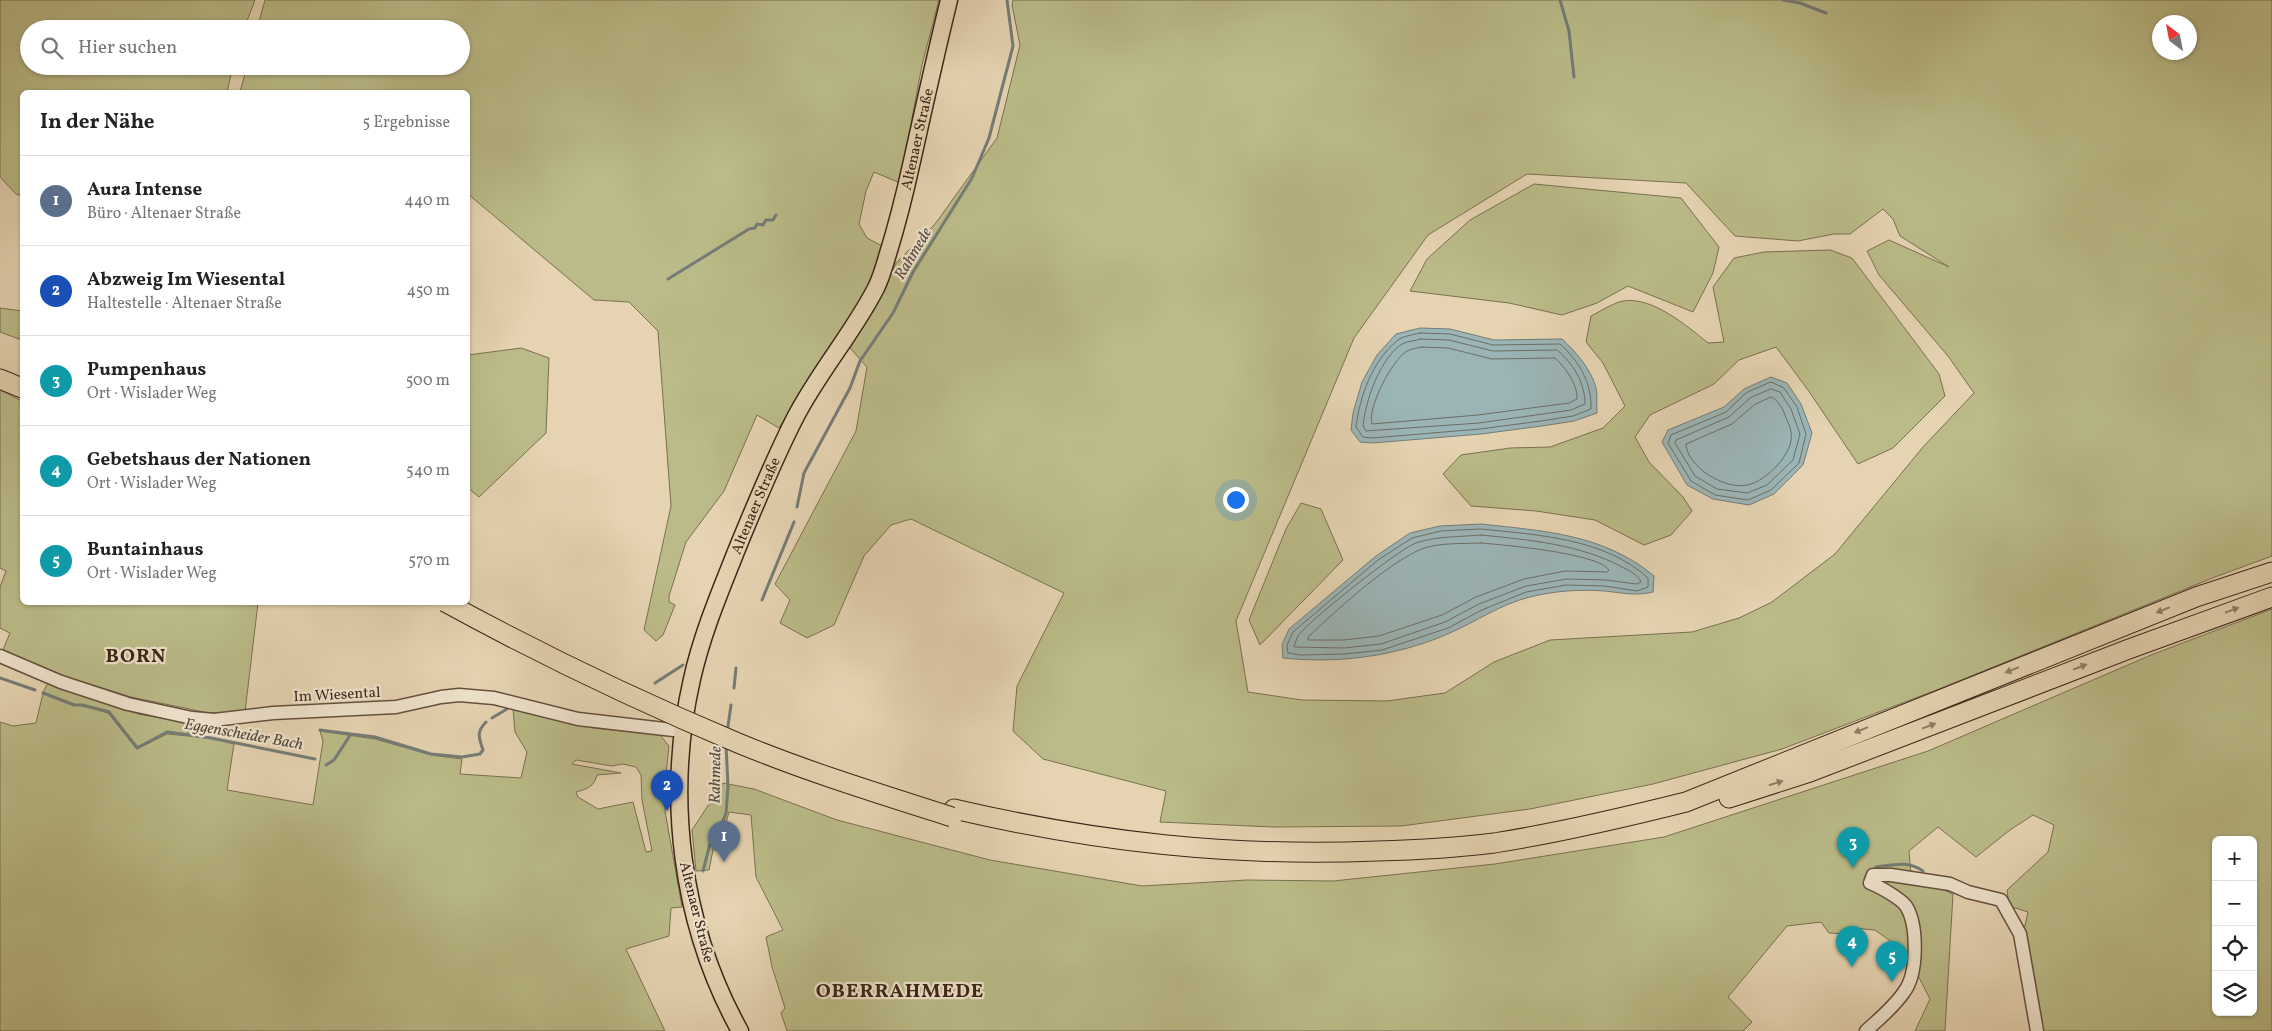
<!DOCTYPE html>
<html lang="de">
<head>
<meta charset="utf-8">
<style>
  :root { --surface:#fff; --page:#f6f6f6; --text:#222; --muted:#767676; --line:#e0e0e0; --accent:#8f2418 }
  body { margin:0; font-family:Vollkorn,serif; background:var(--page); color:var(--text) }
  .controls { position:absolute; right:15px; bottom:15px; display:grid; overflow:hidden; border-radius:8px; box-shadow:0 1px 4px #0004 }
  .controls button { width:45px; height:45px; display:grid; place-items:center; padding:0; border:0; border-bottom:1px solid var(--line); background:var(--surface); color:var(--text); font:25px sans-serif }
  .compass { position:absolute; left:2152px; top:15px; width:45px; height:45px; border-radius:50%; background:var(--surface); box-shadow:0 1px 4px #0004; rotate:328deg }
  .you { position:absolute; left:1235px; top:499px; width:18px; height:18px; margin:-12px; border:4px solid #fff; border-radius:50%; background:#1a73e8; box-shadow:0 0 0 8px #1a73e833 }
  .badge { display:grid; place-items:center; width:32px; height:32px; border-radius:50%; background:var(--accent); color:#fff; font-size:16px; font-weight:700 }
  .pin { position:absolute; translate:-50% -41px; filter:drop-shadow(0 1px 2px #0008) }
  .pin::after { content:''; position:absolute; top:26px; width:18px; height:15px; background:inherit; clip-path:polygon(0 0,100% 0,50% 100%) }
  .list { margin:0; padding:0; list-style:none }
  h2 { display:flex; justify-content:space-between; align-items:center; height:65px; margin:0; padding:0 20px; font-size:21px }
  h2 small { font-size:16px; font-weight:400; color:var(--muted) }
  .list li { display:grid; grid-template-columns:32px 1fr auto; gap:15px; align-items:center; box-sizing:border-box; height:90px; padding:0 20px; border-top:1px solid var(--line) }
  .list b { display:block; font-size:19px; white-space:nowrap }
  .list p { margin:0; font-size:16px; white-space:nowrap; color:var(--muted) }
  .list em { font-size:16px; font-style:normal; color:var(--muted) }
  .icon { flex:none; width:28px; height:28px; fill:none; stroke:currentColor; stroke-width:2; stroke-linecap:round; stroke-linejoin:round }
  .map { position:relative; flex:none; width:2272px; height:1031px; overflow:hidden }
  .search { position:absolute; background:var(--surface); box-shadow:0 1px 4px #0004; left:20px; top:20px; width:450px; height:55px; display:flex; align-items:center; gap:12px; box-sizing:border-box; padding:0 18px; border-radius:28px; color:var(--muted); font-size:19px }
  .panel { position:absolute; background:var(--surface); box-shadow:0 1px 4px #0004; left:20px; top:90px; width:450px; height:515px; border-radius:8px }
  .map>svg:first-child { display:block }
  .green { fill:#babb88; stroke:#7a7050; fill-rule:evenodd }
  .water { fill:#9bb5b7; stroke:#757c77 }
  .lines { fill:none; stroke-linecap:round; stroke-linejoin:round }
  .shore { stroke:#6b6e67; stroke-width:1 }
  .stream { stroke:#757c77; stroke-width:3 }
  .minor-casing { stroke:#66513e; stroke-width:15 }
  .major-casing { stroke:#3b2617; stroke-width:19 }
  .highway-casing { stroke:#3b2617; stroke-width:21 }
  .minor { stroke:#eee2cc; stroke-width:12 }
  .major { stroke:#e5d3b1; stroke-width:16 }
  .highway { stroke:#e5d3b1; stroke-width:19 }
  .highway-bridge-casing { stroke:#3b2617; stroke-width:21; stroke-linecap:butt }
  .highway-bridge { stroke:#e5d3b1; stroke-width:19 }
  .oneway { fill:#907c64 }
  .labels { text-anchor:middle; stroke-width:4.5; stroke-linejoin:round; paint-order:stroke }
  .street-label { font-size:15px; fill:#3b2617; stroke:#eee2cc }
  .water-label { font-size:16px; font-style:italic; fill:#534a3f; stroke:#eee2cc }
  .district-label { font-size:20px; font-weight:bold; letter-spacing:1px; fill:#3b2617; stroke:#eee2cc }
</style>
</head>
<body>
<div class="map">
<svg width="2272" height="1031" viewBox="0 0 2272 1031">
  <rect width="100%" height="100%" fill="#e5d3b1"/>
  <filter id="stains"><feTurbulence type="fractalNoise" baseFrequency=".004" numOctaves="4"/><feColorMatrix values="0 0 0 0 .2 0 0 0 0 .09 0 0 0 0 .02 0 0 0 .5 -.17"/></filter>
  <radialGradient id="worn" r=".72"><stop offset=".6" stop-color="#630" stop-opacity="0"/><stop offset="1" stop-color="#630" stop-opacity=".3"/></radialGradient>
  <path class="green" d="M0,0h255l-11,29h-215v37h204l-6,26h-205v104l-6,-2 -16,-17z
    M265,0h674l-17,65 -22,118 -26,-11 -8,19 -7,33 8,14 17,9c-13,44 -42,79 -67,118 -13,20 -25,42 -38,63l-22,-13 -33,76 -38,51 -17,54v6l6,3 -12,30 -7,6 -12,-11 27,-124 -13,-175 -29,-29 -35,-2 -126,-106v-102h-228l7,-26h214v-37h-204z
    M1013,0h1259v556l-57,21 -276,112 -157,60 -129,35 -123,25 -129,17 -128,1 -113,-5 6,-31 -123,-32 -30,-28 4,-45 47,-93 -153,-74 -20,6 -27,31 -30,69 -27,13 -27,-15 10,-23 -15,-16 81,-153 11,-64 -17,-19 25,-40 21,-45 39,-39 62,-86 23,-93 -8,-40zM2160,22h30v30h-30zM1527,174l159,9 49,53 63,5 36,-7h16l33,-25 10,10 7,17 49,31 -60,-27 -22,11 12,24 69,81 26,37 -51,54 -88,107 -63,48 -33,16 -47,14 -142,8 -56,22 -49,31 -58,8 -85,-1 -54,-8 -12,-71 118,-283 74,-103z
    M1534,184l147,14 38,49 -6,26 -20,39 -65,-26 -31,17 -35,12 -53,-12 -99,-12 17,-32 43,-39z
    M1830,250l22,8 87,116 6,22 -52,52 -35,16 -50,-74 -32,-43 -37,13 -25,24 -64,31 -15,22 14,25 34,35 9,14 -21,24 -27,10 -49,-25 -59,-9 -65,-5 -28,-32 18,-19 49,-7 40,-1 53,-19 22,-22 -22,-43 -17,-21 5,-26c10,-5 22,-13 32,-15 29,-5 64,25 85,42l16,-1 -11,-55 21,-29 30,-6z
    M0,308l22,3v29l-22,-8z
    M521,348l28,10 -3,75 -67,64 -11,-9v-133z
    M0,390l22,11v201l236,1 -13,109 -36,1 -78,-16 -83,-26 -46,-19 8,-19 -10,-5v-41l6,-16 -6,-3z
    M1301,503l20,6 22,51 -83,85 -11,-25 37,-91z
    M2272,609v422h-232l-17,-97 5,-22 -19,-6 -2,-16 41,-38 6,-27 -21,-10 -23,15 -34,27 -38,-30 -29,24 2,25 42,18 -8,137h-30l15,-32 -24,-47 -31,-22 -23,-2 -6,6 -17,-1 -8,-11 -34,4 -59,71 24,25 -9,9h-956l-6,-18 4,-5 -13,-41 -6,-30 17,-7 -27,-53 -5,-62 -22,-3 -3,11 -11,17 -6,30 -13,1 -4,-41 31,-47 31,6 83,31 153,40 152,26 105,-6 86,1 162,-17 169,-27 264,-86 223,-96zM2216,840h37v172h-37z
    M48,683l90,31 52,9 -2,11 -21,-2 -29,15 -29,-36 -35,-7 -31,-12z
    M43,693l31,12h8l26,8 29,36 30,-15 44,4 23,6 -7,46 86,15 10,-64 -3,-10 55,8 56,16 31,4 -2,15 61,4 6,-26 -12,-20 -2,-24 81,20 66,7 9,11 -5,49 1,16 17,96 -11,1 -2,28 -43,13 39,82h-665v-309l13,4 23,-3zM576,760l36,6 11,-2 13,3 5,8 1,25 10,51 -6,1 -13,-50 -35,7 -20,-12 -2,-5c11,-3 18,-5 21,-17l24,-2 -49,-9z"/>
  <path class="water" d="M1420,328l30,1 44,11 68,-1c14,13 29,30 34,49 2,8 0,17 1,25l-23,8 -32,5 -61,8 -108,9 -13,-1 -9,-12 2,-17 9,-31 15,-27 19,-21z
    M1771,377l16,6 14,21 11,29 -9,32 -29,29 -25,11 -36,-6 -26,-14 -25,-43 6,-12 56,-23 20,-18z
    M1481,524c63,7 123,10 173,52l-1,16c-17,4 -31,1 -48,-1 -26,-2 -51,0 -75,6 -29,7 -53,24 -80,36 -52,23 -110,31 -167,25l-1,-13 7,-16 87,-73 34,-23 30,-7z"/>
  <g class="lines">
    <path class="shore" d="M1420,333l30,1 43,11 67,-1c19,17 32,39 31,65l-18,7 -32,5 -61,8 -107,9 -10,-1 -7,-10c4,-31 16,-66 42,-87 5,-4 15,-5 22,-7z
      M1421,339l28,1 44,11 64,-1c16,13 28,33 28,54l-14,6 -92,13 -113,8 -3,-5c2,-24 17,-68 39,-82 5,-3 13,-3 19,-5z
      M1422,347l26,1 44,11 63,-1c10,9 23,27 22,41l-8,4 -91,12 -106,9c-5,-16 20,-64 35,-73 4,-2 10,-3 15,-4z
      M1771,382l13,6 13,19 9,27 -7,29 -28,27 -23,10 -33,-5 -24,-14 -23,-38 3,-8 55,-23 20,-19z
      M1771,389l9,3 11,17 9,25 -7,26 -26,25 -20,8 -30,-4 -22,-13 -20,-33 1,-3 53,-23 21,-19z
      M1771,397c7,2 13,14 15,21 2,5 5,10 5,15 4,19 -25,49 -44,52 -22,5 -60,-18 -61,-41l46,-20 22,-19z
      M1481,529c57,6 123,9 167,49v9l-11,4 -32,-5 -39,-1 -40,7 -44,18 -34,18 -66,22 -37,4 -45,1 -12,-2 -1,-8 6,-13 85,-72 34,-22 29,-7z
      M1481,535c49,5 99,9 143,33 6,3 14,7 17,14l-5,2 -30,-4 -39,-1 -41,7 -47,18 -34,18 -64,22 -37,4 -50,-1c1,-3 2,-7 4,-11 10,-15 101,-87 118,-93 20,-7 44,-6 65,-8z
      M1481,543c23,2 117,10 128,27l-2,2 -42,-1 -41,8 -48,18 -34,18 -63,21 -35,4h-36v-3c29,-27 74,-69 109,-86 18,-9 44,-7 64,-8z"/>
    <path class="stream" d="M1560,0l9,31 5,46
      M1783,0l17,3 26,10
      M668,279l81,-50 6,-1 2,-4 6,1 3,-5h7l3,-5
      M797,507l7,-34 46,-85 10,-27 33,-48 20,-41 59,-94 17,-40 24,-92 -6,-46
      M762,600l32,-78
      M0,678l35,12
      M655,683l28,-18
      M734,688l2,-20
      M43,693l31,12h8l27,7 28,36 30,-16 44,6 104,21
      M492,718l15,-9
      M320,730l31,4
      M727,733l4,-28
      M326,765l8,-5 17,-26 24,3 56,17 31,3 18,-3 3,-4c-4,-12 -7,-18 3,-28
      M1876,867c17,-2 32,-7 47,4
      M703,871l7,-27 10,-15 6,-16 2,-26 -2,-43"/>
    <g class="minor-casing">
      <path id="minor" d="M0,656l61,26 67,22 64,14 22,2 59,-7 123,-6 45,-10 18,-2 35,3 84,21 104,12
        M1866,1031c13,-12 28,-24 38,-39 14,-18 14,-67 2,-86 -5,-7 -27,-20 -36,-23l3,-8h18l59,9 18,8 33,8 19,34 17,97"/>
    </g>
    <g class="major-casing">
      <g id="major">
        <path id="s1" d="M740,1031c-59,-106 -75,-234 -48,-352 10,-45 28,-87 45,-130 18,-44 36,-88 58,-131 23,-45 58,-85 81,-130 5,-10 8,-21 11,-31 10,-32 18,-64 25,-96 12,-54 24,-108 37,-161"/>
      </g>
    </g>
    <g class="highway-casing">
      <path id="highway" d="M0,379l22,9
        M1729,798l81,-26 319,-123 143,-52
        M954,809c142,33 277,48 423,42 39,-1 78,-3 117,-8 64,-10 128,-25 192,-41l510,-205 76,-25"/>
    </g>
    <use href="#minor" class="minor"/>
    <use href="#major" class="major"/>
    <use href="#highway" class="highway"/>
    <g class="highway-bridge-casing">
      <path id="highway-bridge" d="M445,602c95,52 193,99 293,141 70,29 142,51 214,74"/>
    </g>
    <use href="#highway-bridge" class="highway-bridge"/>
  </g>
  <defs><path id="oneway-solid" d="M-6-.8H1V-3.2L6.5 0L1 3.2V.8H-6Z" transform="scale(1.25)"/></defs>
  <g class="oneway">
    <use href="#oneway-solid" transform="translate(2163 610) rotate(158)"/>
    <use href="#oneway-solid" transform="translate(2232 610) rotate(-20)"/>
    <use href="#oneway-solid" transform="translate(2080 667) rotate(-21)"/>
    <use href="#oneway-solid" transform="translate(2012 670) rotate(158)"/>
    <use href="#oneway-solid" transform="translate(1929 726) rotate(-21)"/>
    <use href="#oneway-solid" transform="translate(1861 730) rotate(158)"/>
    <use href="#oneway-solid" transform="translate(1776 783) rotate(-18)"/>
  </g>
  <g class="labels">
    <g class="street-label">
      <text dy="5" stroke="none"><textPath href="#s1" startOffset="952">Altenaer Straße</textPath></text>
      <text dy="5" stroke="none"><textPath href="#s1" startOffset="548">Altenaer Straße</textPath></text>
      <text transform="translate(337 694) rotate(-3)" y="5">Im Wiesental</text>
      <text transform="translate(697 912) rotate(76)" y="5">Altenaer Straße</text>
    </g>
    <g class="water-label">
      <text transform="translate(912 253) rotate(-59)" y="6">Rahmede</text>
      <text transform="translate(244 733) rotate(10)" y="6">Eggenscheider Bach</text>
      <text transform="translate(714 775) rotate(-89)" y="6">Rahmede</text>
    </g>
    <g class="district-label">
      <text x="136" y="662">BORN</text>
      <text x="900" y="997">OBERRAHMEDE</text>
    </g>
  </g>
  <rect width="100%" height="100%" filter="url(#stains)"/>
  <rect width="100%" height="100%" fill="url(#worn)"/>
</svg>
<div class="controls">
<button>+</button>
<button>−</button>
<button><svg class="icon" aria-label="locate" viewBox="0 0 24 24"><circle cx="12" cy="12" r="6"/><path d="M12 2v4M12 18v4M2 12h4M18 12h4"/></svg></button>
<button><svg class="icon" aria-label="layers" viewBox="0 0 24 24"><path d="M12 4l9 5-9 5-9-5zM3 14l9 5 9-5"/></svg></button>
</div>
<svg class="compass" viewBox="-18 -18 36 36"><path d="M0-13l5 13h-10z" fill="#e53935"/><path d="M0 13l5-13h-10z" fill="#767676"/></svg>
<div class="you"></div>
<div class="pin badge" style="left:724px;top:862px;background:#5c6f8a">1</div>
<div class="pin badge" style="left:667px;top:811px;background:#1a4fb4">2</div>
<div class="pin badge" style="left:1853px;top:868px;background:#0f9aa8">3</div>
<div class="pin badge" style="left:1852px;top:967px;background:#0f9aa8">4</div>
<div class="pin badge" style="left:1892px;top:982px;background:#0f9aa8">5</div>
<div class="search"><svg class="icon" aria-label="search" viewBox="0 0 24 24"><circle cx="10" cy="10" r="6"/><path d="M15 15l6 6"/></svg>Hier suchen</div>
<section class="panel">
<h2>In der Nähe<small>5 Ergebnisse</small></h2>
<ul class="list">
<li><span class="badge" style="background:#5c6f8a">1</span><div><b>Aura Intense</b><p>Büro · Altenaer Straße</p></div><em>440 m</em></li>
<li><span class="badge" style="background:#1a4fb4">2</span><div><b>Abzweig Im Wiesental</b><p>Haltestelle · Altenaer Straße</p></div><em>450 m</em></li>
<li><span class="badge" style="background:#0f9aa8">3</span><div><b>Pumpenhaus</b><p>Ort · Wislader Weg</p></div><em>500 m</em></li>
<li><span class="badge" style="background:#0f9aa8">4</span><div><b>Gebetshaus der Nationen</b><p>Ort · Wislader Weg</p></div><em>540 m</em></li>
<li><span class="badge" style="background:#0f9aa8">5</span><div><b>Buntainhaus</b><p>Ort · Wislader Weg</p></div><em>570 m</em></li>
</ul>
</section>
</div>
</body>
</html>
